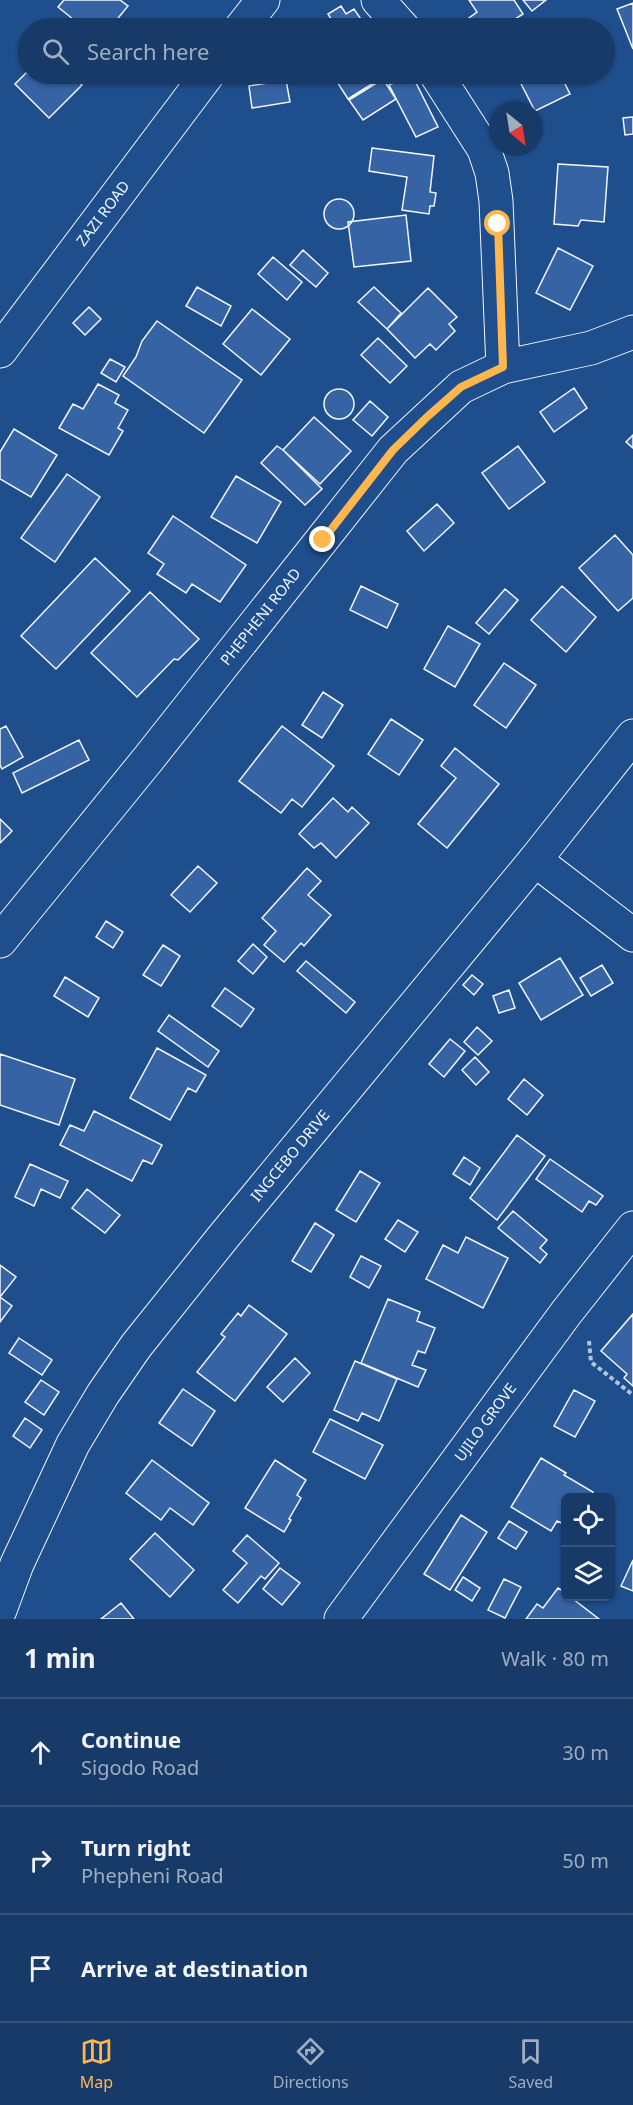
<!DOCTYPE html>
<html lang="en">
<head>
<meta charset="utf-8">
<style>
  :root { --surface:#173a69; --page:#244571; --text:#f1f3f6; --muted:#9eadc0; --line:#36547d; --accent:#ffb74d }
  body { margin:0; font-family:"Noto Sans",sans-serif; background:var(--page); color:var(--text) }
  .controls { position:absolute; right:18px; bottom:18px; display:grid; overflow:hidden; border-radius:9px; box-shadow:0 2px 4px #0004 }
  .controls button { width:54px; height:54px; display:grid; place-items:center; padding:0; border:0; border-bottom:2px solid var(--line); background:var(--surface); color:var(--text); font:30px sans-serif }
  .compass { position:absolute; left:489px; top:102px; width:54px; height:54px; border-radius:50%; background:var(--surface); box-shadow:0 2px 4px #0004; rotate:150deg }
  .stop { position:absolute; width:18px; height:18px; margin:-14px; border:4px solid #ffb74d; border-radius:50%; background:#fff }
  .stop.end { background:#ffb74d; border-color:#fff; box-shadow:0 2px 6px #0008 }
  .list { margin:0; padding:0; list-style:none }
  h2 { display:flex; justify-content:space-between; align-items:center; height:78px; margin:0; padding:0 24px; font-size:26px }
  h2 small { font-size:20px; font-weight:400; color:var(--muted) }
  .list li { display:grid; grid-template-columns:39px 1fr auto; gap:18px; align-items:center; box-sizing:border-box; height:108px; padding:0 24px; border-top:2px solid var(--line) }
  .list b { display:block; font-size:22px; white-space:nowrap }
  .list p { margin:0; font-size:20px; white-space:nowrap; color:var(--muted) }
  .list em { font-size:20px; font-style:normal; color:var(--muted) }
  .icon { flex:none; width:33px; height:33px; fill:none; stroke:currentColor; stroke-width:2; stroke-linecap:round; stroke-linejoin:round }
  .map { position:relative; flex:none; width:633px; height:1619px; overflow:hidden }
  .search { position:absolute; background:var(--surface); box-shadow:0 2px 4px #0004; left:18px; right:18px; top:18px; height:66px; display:flex; align-items:center; gap:15px; box-sizing:border-box; padding:0 21px; border-radius:33px; color:var(--muted); font-size:22px }
  .sheet { height:402px; background:var(--surface) }
  nav { display:flex; justify-content:space-around; align-items:center; box-sizing:border-box; height:84px; border-top:2px solid var(--line); background:var(--surface); font-size:16px; color:var(--muted) }
  nav a { display:grid; justify-items:center; gap:3px }
  nav .on { color:var(--accent) }
  .map>svg:first-child { display:block }
  .building { fill:#3563a3; stroke:#f2f6ff; stroke-width:1.5 }
  .lines { fill:none; stroke-linecap:round; stroke-linejoin:round }
  .minor-casing { stroke:#f2f6ff; stroke-width:35 }
  .major-casing { stroke:#f2f6ff; stroke-width:35 }
  .path { stroke:#b3c4dc; stroke-width:4; stroke-dasharray:4.5 3; stroke-linecap:butt }
  .minor { stroke:#1f4e8c; stroke-width:33 }
  .major { stroke:#1f4e8c; stroke-width:33 }
  .route { stroke:#ffb74d; stroke-width:8 }
  .labels { text-anchor:middle; stroke-width:4.5; stroke-linejoin:round; paint-order:stroke }
  .street-label { font-size:15px; fill:#f2f6ff; stroke:#1f4e8c }
</style>
</head>
<body>
<div class="map">
<svg width="633" height="1619" viewBox="0 0 633 1619">
  <rect width="100%" height="100%" fill="#1f4e8c"/>
  <path class="building" d="M64,0h56l8,6 -18,22h-26l-26,-21z
    M469,0h45l9,14 -22,14h-26l-6,-10 8,-6z
    M523,0h23l-14,11z
    M633,3v46l-16,-40z
    M341,6l5,8 8,-5 13,19h-40l7,-4 -6,-10z
    M28,71v3h42l12,11 -33,33 -34,-34z
    M332,74h53l1,1 -38,24z
    M516,74h44l10,20 -35,17z
    M412,75l26,52 -22,10 -27,-52z
    M383,79l13,20 -33,21 -14,-20z
    M286,80l4,22 -38,6 -3,-22z
    M633,117v17l-8,1 -2,-17z
    M372,148l62,8 -4,36 6,1 -2,13h-4l-1,8 -27,-4 5,-33 -38,-6z
    M558,164l50,3 -4,55 -23,-2 -3,6 -24,-2z
    M324 214a15 15 0 1 1 30 0a15 15 0 1 1-30 0Z
    M406,215l5,46 -57,6 -6,-45z
    M558,248l35,18 -23,44 -34,-17z
    M303,250l25,23 -12,14 -26,-22z
    M273,257l29,25 -15,18 -29,-26z
    M197,287l34,19 -10,20 -35,-20z
    M374,287l27,26 -14,16 -29,-27z
    M428,288l29,29 -8,7 6,7 -19,19 -6,-6 -15,14 -28,-29z
    M89,307l12,12 -16,16 -12,-12z
    M252,309l38,30 -29,36 -38,-31z
    M157,321l85,59 -38,53 -81,-57 13,-19 6,-16z
    M378,338l29,28 -17,17 -29,-28z
    M110,359l15,8 -9,15 -15,-9z
    M98,384l21,11 -4,8 13,7 -10,18 5,3 -14,24 -50,-27 14,-24 10,5z
    M574,388l13,20 -33,24 -14,-20z
    M324 404a15 15 0 1 1 30 0a15 15 0 1 1-30 0Z
    M370,401l18,16 -16,19 -19,-16z
    M314,417l37,34 -31,33 -37,-34z
    M14,429l43,26 -26,42 -31,-18v-27z
    M633,435v13l-7,-6z
    M277,446l6,4 39,39 -17,16 -44,-42z
    M518,446l27,36 -36,27 -27,-36z
    M67,474l33,23 -45,65 -34,-24z
    M236,476l45,26 -24,41 -46,-26z
    M437,504l17,19 -30,28 -17,-20z
    M173,516l73,49 -26,37 -28,-18 -6,9 -29,-19 7,-10 -16,-11z
    M615,535l18,20v43l-15,13 -39,-43z
    M95,558l35,33 -74,78 -35,-33z
    M361,586l37,18 -11,24 -37,-18z
    M562,586l34,31 -30,35 -35,-32z
    M505,589l13,11 -29,34 -13,-11z
    M150,592l49,47 -21,21 -4,-1 -37,38 -46,-44z
    M448,626l32,18 -25,43 -31,-18z
    M504,663l32,22 -30,43 -32,-23z
    M323,692l20,13 -21,33 -20,-13z
    M391,719l32,21 -24,35 -31,-21z
    M6,726l17,31 -21,12 -2,-4v-36z
    M282,726l52,40 -32,41 -10,-8 -11,14 -42,-32z
    M79,740l10,20 -67,33 -9,-20z
    M455,748l44,36 -52,64 -29,-24 38,-46 -15,-12z
    M333,798l15,14 4,-5 17,16 -33,35 -15,-15 -7,5 -15,-14z
    M0,819l12,12 -12,12z
    M198,866l19,17 -27,29 -19,-17z
    M307,868l14,13 -13,14 23,20 -27,31 -3,-3 -17,19 -20,-17 12,-14 -14,-13z
    M106,921l17,11 -10,16 -17,-11z
    M253,944l14,13 -14,17 -15,-13z
    M163,945l17,11 -19,30 -18,-11z
    M560,958l23,37 -42,25 -22,-37z
    M306,961l49,41 -9,11 -49,-42z
    M602,965l11,18 -22,13 -11,-18z
    M472,975l11,9 -9,11 -11,-10z
    M65,977l34,21 -11,19 -34,-21z
    M225,988l29,21 -13,18 -29,-21z
    M509,990l6,18 -16,5 -6,-17z
    M169,1015l50,36 -11,16 -50,-36z
    M477,1027l15,14 -14,14 -14,-13z
    M450,1039l15,12 -21,26 -15,-13z
    M157,1048l49,27 -10,17 -8,-4 -18,32 -40,-22z
    M0,1054l75,25 -16,46 -59,-20z
    M475,1057l14,15 -13,13 -14,-15z
    M524,1079l19,16 -16,20 -19,-16z
    M94,1111l68,34 -10,19 -9,-4 -11,21 -72,-36 10,-20 14,6z
    M517,1135l28,21 -48,64 -27,-22z
    M464,1157l16,11 -10,17 -17,-11z
    M550,1159l53,37 -7,9 -7,-4 -7,11 -46,-33z
    M30,1164l38,17 -8,17 -19,-9 -7,17 -19,-9z
    M360,1171l20,12 -24,39 -20,-12z
    M87,1189l33,26 -15,18 -33,-25z
    M513,1211l34,29 -7,8 7,6 -7,9 -42,-35z
    M398,1220l20,12 -13,20 -20,-13z
    M315,1223l19,12 -23,37 -19,-11z
    M466,1237l42,21 -25,50 -57,-29 17,-34 15,8z
    M361,1256l20,10 -12,22 -19,-11z
    M0,1265l16,12 -16,20z
    M0,1297l12,9 -12,16z
    M388,1299l32,13 -3,9 18,7 -10,25 -7,-2 -6,14 14,5 -8,17 -57,-24z
    M249,1305l38,29 -52,67 -38,-29 28,-35 -4,-3 17,-21 3,3z
    M633,1314v72l-9,-8 3,-4 -26,-23z
    M19,1338l33,22 -10,15 -33,-22z
    M295,1358l15,15 -27,29 -16,-15z
    M355,1361l42,18 -18,42 -17,-8 -4,8 -24,-11z
    M41,1380l18,12 -15,23 -19,-13z
    M183,1389l32,22 -23,35 -33,-23z
    M574,1390l21,11 -20,36 -21,-11z
    M25,1418l17,12 -12,18 -17,-12z
    M330,1419l53,26 -18,34 -52,-27z
    M541,1458l25,15 -2,2 29,17 -3,6h-24v27l-9,-4 -6,10 -40,-24z
    M152,1460l57,43 -16,22 -23,-17 -9,12 -35,-27z
    M275,1460l31,20 -9,15 4,3 -12,21 2,1 -7,12 -39,-24z
    M461,1515l26,17 -37,58 -26,-16z
    M509,1521l18,11 -11,17 -18,-11z
    M155,1533l39,37 -24,27 -40,-38z
    M247,1535l32,28 -14,16 -4,-3 -23,27 -15,-13 24,-27 -14,-12z
    M633,1560v31l-12,-5z
    M280,1568l20,15 -18,22 -19,-16z
    M463,1577l17,11 -8,13 -17,-11z
    M504,1579l17,8 -16,31 -17,-8z
    M558,1588l8,5v3h3l30,23h-73l11,-15 6,4z
    M121,1603l13,16h-33z"/>
  <g class="lines">
    <g class="minor-casing">
      <g id="minor">
        <path d="M378,0l25,28"/>
        <path d="M241,28l22,-28"/>
        <path d="M436,74l48,75 8,24 4,28 7,166"/>
        <path id="s1" d="M0,351l208,-277"/>
        <path d="M535,860l98,75"/>
        <path id="s2" d="M0,941l149,-183 244,-308 68,-63 42,-20 88,-19 42,-16"/>
        <path id="s3" d="M341,1619l225,-306 67,-85"/>
      </g>
    </g>
    <g class="major-casing">
      <g id="major">
        <path id="s4" d="M0,1610l17,-46 56,-120 30,-50 33,-48 88,-110 311,-376 98,-124"/>
      </g>
    </g>
    <path class="path" d="M589,1341l2,21 42,33"/>
    <use href="#minor" class="minor"/>
    <use href="#major" class="major"/>
  </g>
  <g class="lines">
    <path class="route" d="M323,540l70,-90 34,-33 34,-30 42,-20 -5,-143"/>
  </g>
  <g class="labels">
    <g class="street-label">
      <text dy="5" stroke="none"><textPath href="#s1" startOffset="172">ZAZI ROAD</textPath></text>
      <text dy="5" stroke="none"><textPath href="#s2" startOffset="416">PHEPHENI ROAD</textPath></text>
      <text dy="5" stroke="none"><textPath href="#s4" startOffset="543">INGCEBO DRIVE</textPath></text>
      <text dy="5" stroke="none"><textPath href="#s3" startOffset="244">UJILO GROVE</textPath></text>
    </g>
  </g>
</svg>
<div class="controls">
<button><svg class="icon" aria-label="locate" viewBox="0 0 24 24"><circle cx="12" cy="12" r="6"/><path d="M12 2v4M12 18v4M2 12h4M18 12h4"/></svg></button>
<button><svg class="icon" aria-label="layers" viewBox="0 0 24 24"><path d="M12 4l9 5-9 5-9-5zM3 14l9 5 9-5"/></svg></button>
</div>
<svg class="compass" viewBox="-18 -18 36 36"><path d="M0-13l5 13h-10z" fill="#e53935"/><path d="M0 13l5-13h-10z" fill="#9eadc0"/></svg>
<div class="stop" style="left:498px;top:224px"></div>
<div class="stop end" style="left:323px;top:540px"></div>
<div class="search"><svg class="icon" aria-label="search" viewBox="0 0 24 24"><circle cx="10" cy="10" r="6"/><path d="M15 15l6 6"/></svg>Search here</div>
</div>
<section class="sheet">
<h2>1 min<small>Walk · 80 m</small></h2>
<ul class="list">
<li><svg class="icon" aria-label="ahead" viewBox="0 0 24 24"><path d="M12 20V5M6 11l6-6 6 6"/></svg><div><b>Continue</b><p>Sigodo Road</p></div><em>30 m</em></li>
<li><svg class="icon" aria-label="right" viewBox="0 0 24 24"><path d="M7 20v-9h11M14 6l5 5-5 5"/></svg><div><b>Turn right</b><p>Phepheni Road</p></div><em>50 m</em></li>
<li><svg class="icon" aria-label="arrive" viewBox="0 0 24 24"><path d="M6 21V4h12l-3 4 3 4H6"/></svg><div><b>Arrive at destination</b></div></li>
</ul>
</section>
<nav>
<a class="on"><svg class="icon" aria-label="map" viewBox="0 0 24 24"><path d="M3 6l6-2 6 2 6-2v14l-6 2-6-2-6 2zM9 4v14M15 6v14"/></svg>Map</a>
<a><svg class="icon" aria-label="directions" viewBox="0 0 24 24"><path d="M12 3l9 9-9 9-9-9zM9 14v-3h6M13 9l2 2-2 2"/></svg>Directions</a>
<a><svg class="icon" aria-label="saved" viewBox="0 0 24 24"><path d="M7 4h10v16l-5-4-5 4z"/></svg>Saved</a>
</nav>
</body>
</html>
